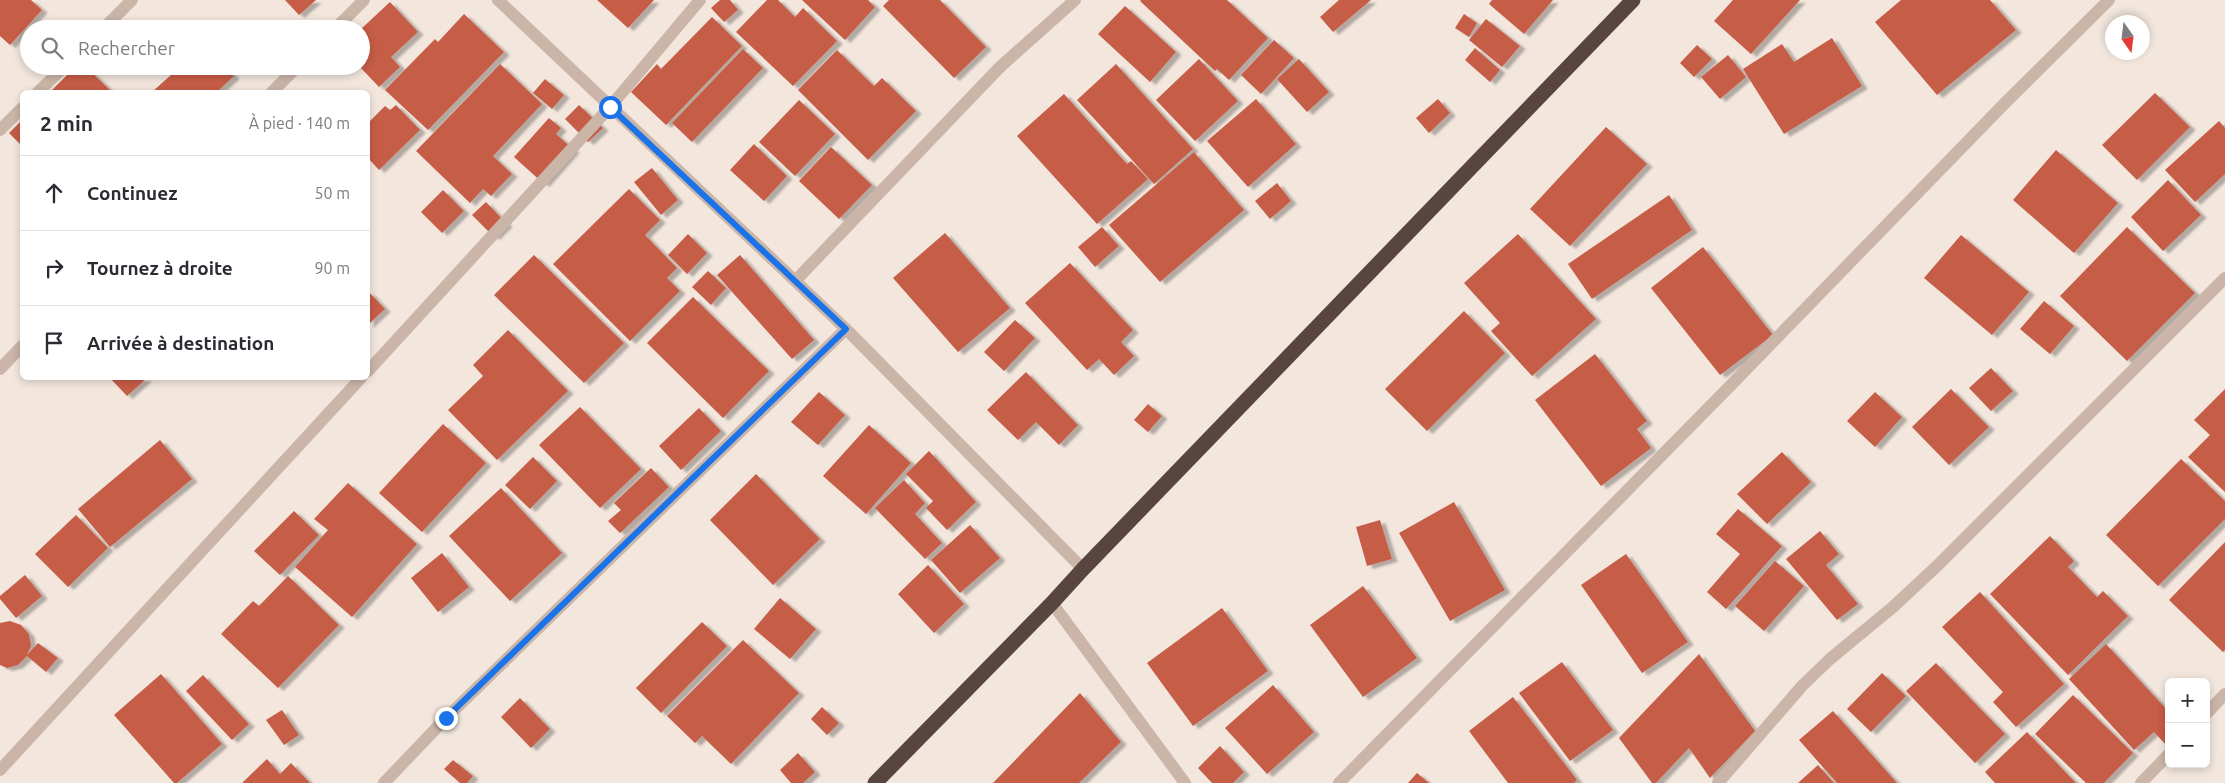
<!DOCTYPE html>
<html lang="fr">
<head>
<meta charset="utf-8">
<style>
  :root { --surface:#fff; --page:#f7f7f7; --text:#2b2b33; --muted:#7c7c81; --line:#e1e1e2 }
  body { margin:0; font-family:Ubuntu,sans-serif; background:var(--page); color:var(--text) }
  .controls { position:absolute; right:15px; bottom:15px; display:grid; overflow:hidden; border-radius:8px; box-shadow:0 2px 8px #0003 }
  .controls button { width:45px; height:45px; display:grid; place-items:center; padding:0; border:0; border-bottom:1px solid var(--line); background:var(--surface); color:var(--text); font:25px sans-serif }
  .compass { position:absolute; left:2105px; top:15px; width:45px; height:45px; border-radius:50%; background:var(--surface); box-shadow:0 2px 8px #0003; rotate:166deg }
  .stop { position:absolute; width:15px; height:15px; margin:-11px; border:4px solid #1a73e8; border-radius:50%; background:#fff }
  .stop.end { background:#1a73e8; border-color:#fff; box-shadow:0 1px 5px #0008 }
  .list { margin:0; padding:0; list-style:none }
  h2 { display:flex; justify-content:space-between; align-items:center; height:65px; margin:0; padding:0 20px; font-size:21px }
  h2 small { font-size:16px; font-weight:400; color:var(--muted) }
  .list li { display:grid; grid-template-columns:32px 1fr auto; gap:15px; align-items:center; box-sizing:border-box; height:75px; padding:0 20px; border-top:1px solid var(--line) }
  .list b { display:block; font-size:19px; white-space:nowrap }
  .list em { font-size:16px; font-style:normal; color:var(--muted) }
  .icon { flex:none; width:28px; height:28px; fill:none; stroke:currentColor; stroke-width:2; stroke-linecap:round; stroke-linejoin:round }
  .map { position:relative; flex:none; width:2225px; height:783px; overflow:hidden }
  .search { position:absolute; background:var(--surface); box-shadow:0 2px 8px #0003; left:20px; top:20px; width:350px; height:55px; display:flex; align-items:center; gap:12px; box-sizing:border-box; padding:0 18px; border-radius:28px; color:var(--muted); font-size:19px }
  .panel { position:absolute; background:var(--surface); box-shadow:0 2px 8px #0003; left:20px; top:90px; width:350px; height:290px; border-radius:8px }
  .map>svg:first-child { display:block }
  .building { fill:#c65d47; filter:url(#shadow) }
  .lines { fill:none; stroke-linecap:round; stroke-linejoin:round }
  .minor { stroke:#cab5a8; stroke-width:12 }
  .highway { stroke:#584540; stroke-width:15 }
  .route { stroke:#1a73e8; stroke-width:6 }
</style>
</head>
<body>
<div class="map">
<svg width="2225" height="783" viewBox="0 0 2225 783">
  <defs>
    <filter id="shadow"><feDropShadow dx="5.5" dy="3" stdDeviation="1" flood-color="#0004"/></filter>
  </defs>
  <rect width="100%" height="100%" fill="#f2e6dd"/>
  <path class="building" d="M0,0h31l11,10 -32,35 -10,-9z
    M285,0h31l-17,15z
    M597,0h57l-26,28z
    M720,0h10l8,10 -14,12 -13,-14z
    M767,0h11l17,17 8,-9 34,33 -44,45 -57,-54z
    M802,0h66l7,7 -30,33z
    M889,0h51l46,47 -32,31 -71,-72z
    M1141,0h86l41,38 -39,42 -12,-11 -2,2 -75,-70z
    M1339,0h32l-38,32 -13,-15z
    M1492,0h61l-29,34 -35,-30z
    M1733,0h67l-49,54 -37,-33z
    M1901,0h89l26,30 -79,65 -62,-73z
    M390,2l28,30 -27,25 9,10 -21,20 -20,-21h2v-37z
    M1125,6l51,46 -26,30 -52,-48z
    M464,14l40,38 -76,78 -43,-40 50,-51 3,3z
    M1464,14l13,9 -8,14 -14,-9z
    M712,17l30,29 -76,79 -35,-33 26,-28 4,5z
    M1486,19l34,27 -18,21 -33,-27z
    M1832,38l30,48 -78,48 -41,-65 39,-25 12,18z
    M1274,40l20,18 -33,36 -20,-19z
    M1697,45l15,14 -18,18 -14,-14z
    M1475,48l25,22 -10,12 -25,-22z
    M743,49l20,19 -71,74 -20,-19z
    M837,50l37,36 8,-8 34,33 -48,49 -70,-70z
    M1728,55l18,22 -26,22 -19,-22z
    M1199,59l39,42 -43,40 -39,-41z
    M1299,59l30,33 -22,20 -30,-33z
    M500,64l42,40 -49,52 19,18 -21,22 -8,-7 -13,14 -54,-52z
    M1116,64l77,85 -39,35 -77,-84z
    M76,66h9l27,26h-62z
    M181,66h44l9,10 -17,16h-65z
    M545,79l19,16 -12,14 -19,-16z
    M2155,93l35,34 -53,53 -35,-35z
    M1064,94l63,70 4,-3 17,18 -51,45 -80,-88z
    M1256,99l40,45 -48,43 -41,-46z
    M1438,99l12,14 -21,20 -13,-15z
    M799,100l36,34 -40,42 -36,-34z
    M396,105l24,25 -41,40 -11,-12v-35l17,-17 5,4z
    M579,105l24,23 -15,14 -23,-23z
    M549,118l12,10 -5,6 18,16 -30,34 -30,-27z
    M22,120v26l-13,-13z
    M2219,121l6,7v46l-30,28 -30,-32z
    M1606,127l41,37 -77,82 -40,-37z
    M754,144l33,32 -23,25 -34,-31z
    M831,147l41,38 -33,34 -40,-38z
    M2056,150l62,53 -44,50 -61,-53z
    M1194,152l50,58 -84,72 -51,-57z
    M652,168l26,32 -17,15 -27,-33z
    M2168,180l33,35 -38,36 -32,-34z
    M1277,183l14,18 -21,18 -15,-18z
    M629,189l31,31 -15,15 32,33 -10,10 13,13 -50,50 -77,-77z
    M443,190l21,21 -22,22 -21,-21z
    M1669,195l23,35 -100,69 -24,-35z
    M486,202l21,22 -13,13 -22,-22z
    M1102,227l17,19 -24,21 -17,-20z
    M2127,227l68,66 -68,68 -67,-65z
    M945,233l65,75 -52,44 -65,-74z
    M688,234l19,19 -20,21 -19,-19z
    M1518,234l78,85 -64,57 -41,-45 9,-8 -36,-40z
    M1961,235l68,57 -37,43 -68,-57z
    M1703,247l70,88 -53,40 -69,-87z
    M534,255l90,88 -40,40 -90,-88z
    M740,255l74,85 -22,19 -75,-84z
    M1070,263l63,67 -12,12 13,14 -20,19 -15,-16 -12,11 -62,-67z
    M708,271l18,17 -15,17 -19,-18z
    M368,291l17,18 -17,16z
    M693,297l76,74 -46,47 -76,-75z
    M2044,301l30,25 -24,28 -30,-25z
    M1464,311l41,42 -78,78 -42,-42z
    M1015,320l20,18 -31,33 -20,-19z
    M508,330l60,61 -71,69 -49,-50 35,-34 -10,-11z
    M1595,354l52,67 -10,8 14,19 -50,38 -66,-86z
    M1991,368l22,23 -22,20 -22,-23z
    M1026,372l52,53 -19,20 -23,-23 -18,18 -31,-30z
    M110,378h37l-20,18z
    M1951,389l38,38 -40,38 -37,-38z
    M2225,389v103l-37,-35 22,-22 -16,-15z
    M819,392l26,23 -27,30 -27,-23z
    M1875,392l27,25 -27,30 -28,-26z
    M1148,404l14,12 -14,16 -14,-12z
    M580,407l61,62 -41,39 -61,-63z
    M699,408l22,23 -40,39 -22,-24z
    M443,424l43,39 -64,69 -43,-39z
    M869,425l42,38 -45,51 -43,-38z
    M160,440l32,39 -82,68 -32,-38z
    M929,451l47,51 -29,28 -21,-22 7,-7 -27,-27z
    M1782,452l29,30 -44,42 -30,-30z
    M533,457l24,24 -27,28 -25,-24z
    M2181,459l44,42v18l-67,67 -52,-51z
    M651,468l18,19 -49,46 -12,-12 13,-11 -7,-7z
    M756,474l64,65 -47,46 -63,-65z
    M904,480l21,23 -10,11 27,29 -17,16 -50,-51z
    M348,483l69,61 -65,73 -57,-50 33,-37 -14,-11z
    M501,488l61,65 -52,48 -61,-65z
    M1454,502l51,88 -55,31 -51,-88z
    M1738,509l44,37 -56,63 -19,-17 33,-38 -24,-20z
    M294,511l25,24 -39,40 -26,-24z
    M76,515l32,33 -40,39 -33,-33z
    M1380,520l12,39 -25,7 -11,-39z
    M970,525l30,33 -40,35 -29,-33z
    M1820,531l19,23 -13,11 32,39 -21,16 -51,-61z
    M2050,536l24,25 -6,6 29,30 6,-6 25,25 -60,59 -78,-81z
    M2225,542v108l-2,2 -54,-52z
    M442,553l27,34 -31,25 -27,-34z
    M1626,554l62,88 -46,31 -61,-88z
    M1775,561l29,25 -40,45 -29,-25z
    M928,565l36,39 -30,29 -36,-39z
    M25,575l17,21 -26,22 -16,-19v-3z
    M288,576l51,49 -61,63 -57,-54 32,-33 6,5z
    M1363,586l54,72 -54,39 -53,-72z
    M1980,592l84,92 -48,43 -23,-25 10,-10 -61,-65z
    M780,598l36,31 -26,30 -36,-30z
    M1222,608l46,63 -75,55 -46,-63z
    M10,621l11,4 8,9 2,12 -4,9 11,-12 20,15 -12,14 -19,-16 -9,9 -11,3 -7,-3v-42z
    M702,622l25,24 -66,67 -25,-25z
    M743,640l56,53 -68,71 -29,-28 -7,7 -28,-27z
    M2106,644l63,68v32l-2,2 -13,-14 -20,18 -65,-71z
    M1699,654l56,77 -45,47 -21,-30 -33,35h-4l-33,-45z
    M1562,662l51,68 -43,31 -51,-68z
    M1936,663l69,71 -30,29 -69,-72z
    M1882,673l24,23 -35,36 -24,-23z
    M161,674l61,70 -45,39h-3l-60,-68z
    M203,675l46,49 -17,16 -46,-49z
    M1273,685l41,47 -47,42 -42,-46z
    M1080,693l41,49 -42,41h-86z
    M2073,695l60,58 -29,30h-18l-51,-49z
    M1513,697l64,83 -3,3h-66l-39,-52z
    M520,698l30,31 -19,19 -30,-31z
    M822,707l17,16 -12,12 -16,-16z
    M282,710l17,25 -15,10 -18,-25z
    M1833,711l64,72h-60l-38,-43z
    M2027,732l49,51h-81l-10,-11z
    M1220,746l24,26 -11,11h-21l-14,-15z
    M798,753l17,19 -12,11h-12l-11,-13z
    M267,759l13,15 11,-11 19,20h-68z
    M453,760l20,16 -6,7h-7l-16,-14z
    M1818,765l16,18h-36z
    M1417,773l12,10h-21z"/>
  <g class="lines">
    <path class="minor" d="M498,0l348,329 237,240
      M103,29l29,-29
      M335,29l29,-29
      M38,92l27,-26
      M272,92l26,-26
      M0,130l22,-22
      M796,280l204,-213 75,-67
      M0,369l22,-23
      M368,371l242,-264 90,-107
      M1052,603l133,180
      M2206,714l19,-20
      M0,770l361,-392
      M384,783l62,-65 400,-389
      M1339,783l393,-399 272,-280 105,-104
      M1718,783l84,-97 28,-27 63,-52 44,-41 288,-288
      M2141,783l28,-29"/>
    <path class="highway" d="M875,783l177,-180 31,-34 550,-569"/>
  </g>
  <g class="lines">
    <path class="route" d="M446,718l400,-389 -236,-222"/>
  </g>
</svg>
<div class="controls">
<button>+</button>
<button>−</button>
</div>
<svg class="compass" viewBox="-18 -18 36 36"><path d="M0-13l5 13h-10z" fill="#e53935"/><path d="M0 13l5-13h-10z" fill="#7c7c81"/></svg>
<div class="stop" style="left:610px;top:107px"></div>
<div class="stop end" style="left:446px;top:718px"></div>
<div class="search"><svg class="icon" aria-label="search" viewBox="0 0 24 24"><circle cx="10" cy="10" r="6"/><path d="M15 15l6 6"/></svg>Rechercher</div>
<section class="panel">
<h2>2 min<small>À pied · 140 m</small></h2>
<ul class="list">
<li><svg class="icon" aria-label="ahead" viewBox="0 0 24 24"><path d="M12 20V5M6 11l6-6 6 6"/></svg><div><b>Continuez</b></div><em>50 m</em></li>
<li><svg class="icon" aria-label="right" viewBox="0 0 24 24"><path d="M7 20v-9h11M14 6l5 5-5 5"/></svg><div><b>Tournez à droite</b></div><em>90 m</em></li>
<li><svg class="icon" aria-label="arrive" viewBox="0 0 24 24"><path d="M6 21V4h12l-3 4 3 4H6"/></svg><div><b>Arrivée à destination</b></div></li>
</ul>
</section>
</div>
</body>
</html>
